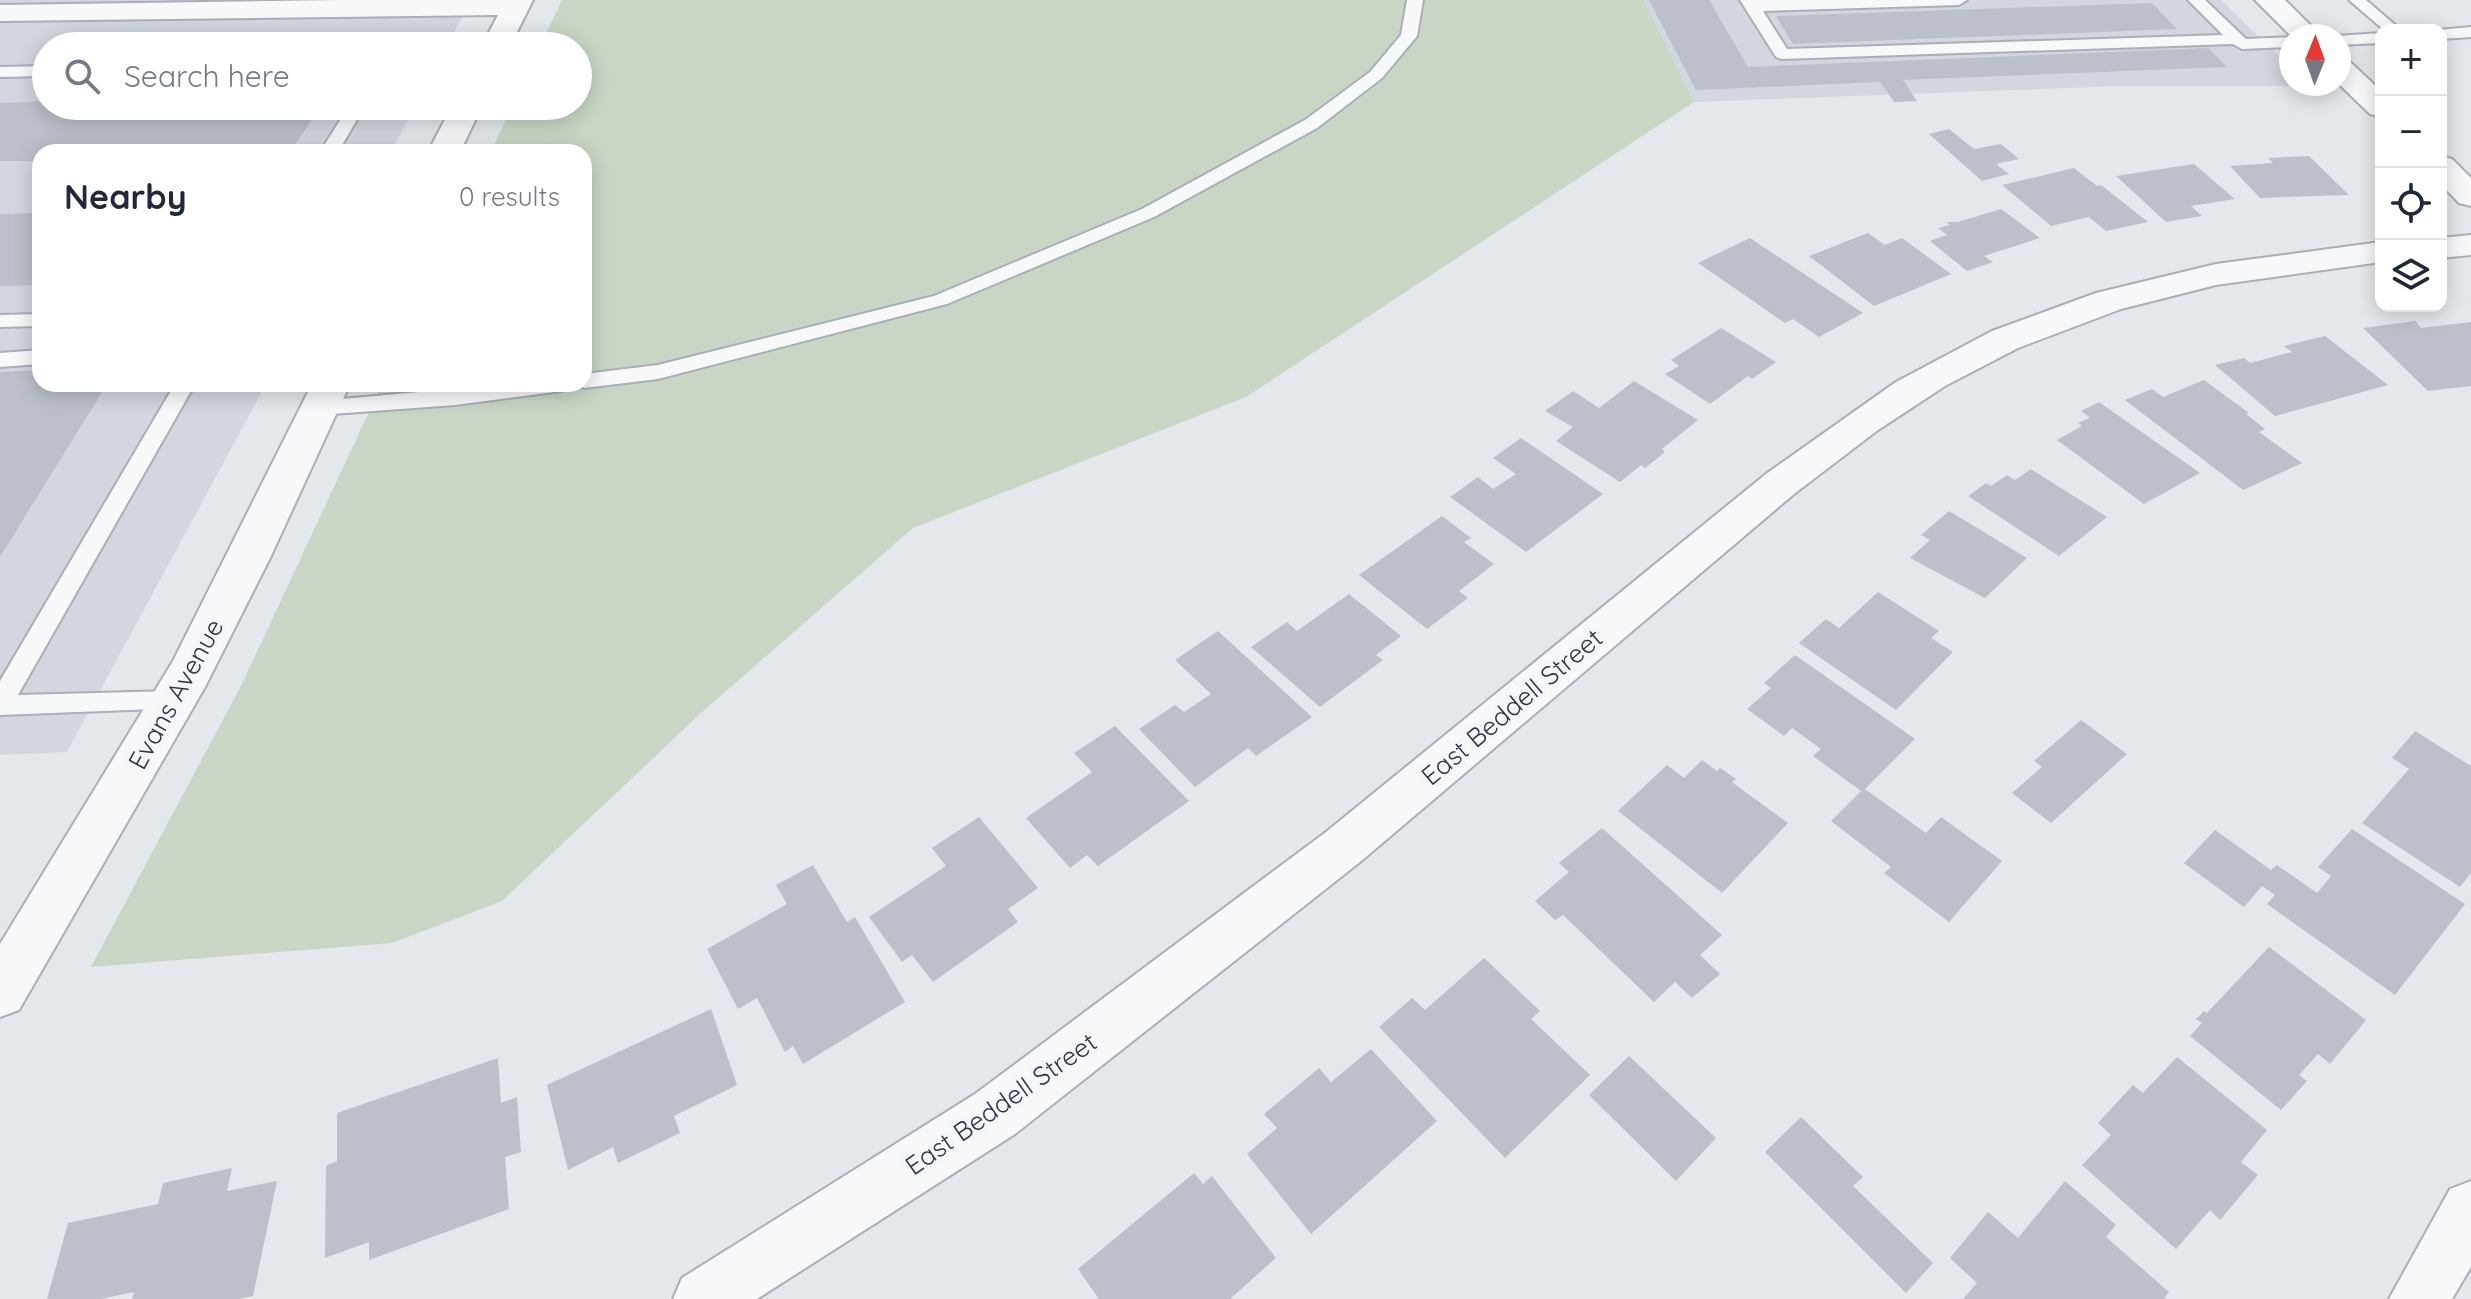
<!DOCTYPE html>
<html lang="en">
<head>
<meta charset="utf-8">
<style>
  :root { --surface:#fff; --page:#f6f6f7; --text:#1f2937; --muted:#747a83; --line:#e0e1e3 }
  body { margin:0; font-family:Quicksand,sans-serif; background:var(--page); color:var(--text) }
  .controls { position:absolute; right:24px; top:24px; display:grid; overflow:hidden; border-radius:16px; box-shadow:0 4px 20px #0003 }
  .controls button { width:72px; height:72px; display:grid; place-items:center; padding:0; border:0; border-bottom:2px solid var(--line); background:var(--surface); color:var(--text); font:40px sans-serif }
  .compass { position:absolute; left:2279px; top:24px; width:72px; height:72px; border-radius:50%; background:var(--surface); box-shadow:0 4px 20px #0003; rotate:1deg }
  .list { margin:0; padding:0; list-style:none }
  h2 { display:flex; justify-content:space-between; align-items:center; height:104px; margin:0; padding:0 32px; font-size:34px }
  h2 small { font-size:26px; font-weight:400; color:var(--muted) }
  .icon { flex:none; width:44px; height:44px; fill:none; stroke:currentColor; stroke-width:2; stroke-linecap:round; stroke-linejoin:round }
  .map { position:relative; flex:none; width:2471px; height:1299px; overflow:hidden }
  .search { position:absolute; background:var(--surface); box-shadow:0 4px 20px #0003; left:32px; top:32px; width:560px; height:88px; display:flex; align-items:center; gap:20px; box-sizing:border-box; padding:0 28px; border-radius:44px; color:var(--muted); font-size:30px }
  .panel { position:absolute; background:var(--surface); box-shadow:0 4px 20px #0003; left:32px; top:144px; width:560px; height:248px; border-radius:24px }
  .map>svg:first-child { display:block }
  .built { fill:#d2d6de }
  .green { fill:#c9d6c5 }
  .building { fill:#bbc0ca }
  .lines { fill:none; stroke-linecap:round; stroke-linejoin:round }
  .service-casing { stroke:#a9aeb7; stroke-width:4 }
  .minor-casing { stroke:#a9aeb7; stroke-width:4 }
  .service { fill:#f7f8fa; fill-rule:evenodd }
  .minor { fill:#f7f8fa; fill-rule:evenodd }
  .labels { text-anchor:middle; stroke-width:8; stroke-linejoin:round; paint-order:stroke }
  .street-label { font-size:26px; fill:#2b3445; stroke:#f4f6f9 }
</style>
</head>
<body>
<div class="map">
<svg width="2471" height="1299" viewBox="0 0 2471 1299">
  <rect width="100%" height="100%" fill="#e4e7ec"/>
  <path class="built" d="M0,0h471l-24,46h-401v60h369l-24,46h-351v232h226l-199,368 -67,3z
    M1644,0h577l70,68v16l19,2h-189l-427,16z"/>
  <path class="green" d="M562,0h1082l50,102 -448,295 -333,131 -211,184 -200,189 -110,42 -301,24 151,-283 140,-300h202v-232h-93l21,-46h66v-60h-38z"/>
  <path class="building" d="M1649,0h60l39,67 460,-19 19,19 -324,13 14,21 -23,1 -14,-20 -184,8z
    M2152,3l25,26 -384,15 -17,-28z
    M46,101v5h275l-31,46h-250v9h-40v-58z
    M1949,129l25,20 27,-5 18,15 -23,5 13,10 -27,7 -53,-47z
    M2309,156l40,39 -89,3 -30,-32 43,-3 -5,-5z
    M2194,164l41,35 -44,7 11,10 -36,6 -50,-46z
    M2074,168l23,18 4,-1 47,37 -42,9 -17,-14 -38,9 -49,-41z
    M2001,209l39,29 -56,18 9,6 -26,9 -37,-30 17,-6 -9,-7 12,-3 -4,-3h12z
    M40,213v72l-40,1v-72z
    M1868,233l17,12 17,-7 49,36 -77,32 -65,-50z
    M1750,238l113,75 -44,24 -26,-18 -8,4 -87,-60z
    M2415,321l6,7 50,-6v64l-43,5 -65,-63z
    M1721,328l55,34 -24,17 -4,-3 -38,28 -45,-30 14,-8 -8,-6z
    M2325,336l63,49 -113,31 -60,-51 29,-7 6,5 42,-11 -8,-6z
    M40,370v14h67l-107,173v-185z
    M2204,380l45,33 -3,1 19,15 -6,3 43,31 -59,27 -118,-90 27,-11 11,8z
    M1634,381l64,39 -36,29 3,3 -20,16 -4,-3 -21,17 -64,-41 17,-14 -28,-16 28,-20 26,17z
    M2099,402l101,71 -56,31 -87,-64 25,-14 -4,-3 12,-5 -9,-7z
    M1521,438l82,56 -77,58 -76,-55 28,-20 15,12 23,-15 -23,-16z
    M2031,469l76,48 -48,39 -91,-60 18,-13 5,3 16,-11 8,5z
    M1949,511l78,47 -42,40 -75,-40 20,-18 -9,-5z
    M1442,516l29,22 -7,4 30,22 -35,27 9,7 -41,31 -68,-54z
    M1878,592l61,39 -8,7 22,14 -57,58 -97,-67 27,-24 13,9z
    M1349,594l52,42 -25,19 7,5 -63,47 -69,-60 36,-25 10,9z
    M1218,631l94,86 -56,39 -8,-8 -53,39 -56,-58 36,-24 9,7 27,-18 -36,-34z
    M1795,655l120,84 -50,50 61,44 15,-16 61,44 -53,61 -65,-49 7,-6 -60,-46 30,-30 -48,-35 8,-7 -29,-21 -8,8 -37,-27 24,-21 -7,-5z
    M2081,720l46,34 -76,69 -39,-30 30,-26 -8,-6z
    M1115,726l74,75 -91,65 -11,-11 -17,13 -44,-50 66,-46 -18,-19z
    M2415,731l56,35v107l-11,14 -98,-64 47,-54 -17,-11z
    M1702,760l15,11 3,-3 16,11 -4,3 56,41 -66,70 -104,-82 49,-46 17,13z
    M979,817l59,71 -30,21 10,13 -85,60 -21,-27 -10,7 -33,-45 77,-51 -14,-18z
    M1602,828l120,107 -22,20 20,19 -28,24 -17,-16 -21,20 -91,-87 -8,5 -20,-19 34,-29 -10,-9z
    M2352,829l113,75 -70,91 -128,-91 8,-9 -13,-9 -18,21 -60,-44 31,-33 56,40 6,-5 40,28 14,-17 -13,-9z
    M813,865l34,57 8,-5 50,85 -102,62 -10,-18 -8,6 -28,-54 -19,11 -31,-60 80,-45 -11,-19z
    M2269,947l97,73 -36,44 -12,-10 -19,21 8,6 -26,29 -91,-74 12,-13 -6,-4 8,-8 3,2z
    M1484,958l56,53 -9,8 59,56 -85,83 -126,-131 33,-29 13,12z
    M711,1009l26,76 -63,31 6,17 -62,30 -5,-16 -45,23 -21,-85z
    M1371,1049l66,72 -126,113 -64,-80 30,-26 -13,-14 55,-46 12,14z
    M1629,1056l87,82 -40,43 -87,-86z
    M2177,1057l90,73 -26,32 17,13 -38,45 -10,-10 -34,39 -94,-84 29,-30 -13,-12 35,-38 10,8z
    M498,1058l3,45 16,-6 4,55 -16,5 4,52 -140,51v-18l-44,16 1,-92 11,-5v-48z
    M1801,1117l62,60 -10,9 80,77 -27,30 -141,-141z
    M232,1168l-5,23 50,-10 -24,115 -15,3h-106l2,-7 -33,7h-54l21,-76 90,-19 5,-21z
    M1194,1173l9,11 9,-8 64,82 -46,41h-131l-21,-30z
    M2065,1181l51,44 -10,12 63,55 -5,7h-201l14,-16 -27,-25 38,-46 30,26z"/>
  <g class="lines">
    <g class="service-casing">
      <path id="service" d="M1407,0h16l-6,36 -35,42 -65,50 -163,89 -207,87 -289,75 -74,9 -8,-4h8v-10l74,-9 276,-69 208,-87 163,-89 65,-48 31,-37z
        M1740,0h227l-8,5 -196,6 24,38 436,-14 -35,-35h17l41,39 45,-2v10l-49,2 -9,-5 -451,15 -6,-2z
        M2349,0h17l35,30h-17z
        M2471,27v10l-30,2 -3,-9z
        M2381,33v10l-42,2 -3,-9z
        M46,66v10l-46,1v-10z
        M349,106h16l-27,46h-18z
        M40,314v12l-40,1v-12z
        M40,350v14l-40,3v-14z
        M175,384h20l-177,311 155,-4 9,3 3,7 -3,7 -182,7v-34z
        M509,384h63l-10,7 -107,14 -136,10 -10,-7 10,-7z"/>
    </g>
    <g class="minor-casing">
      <path id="minor" d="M340,0h193l-23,46h-28l16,-31 -498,6v-16z
        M2255,0h30l36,36h-30z
        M2339,58l10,3 32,30v26l-11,-3 -31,-30z
        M452,106h30l-22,46h-32z
        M2441,156l11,3 19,19v28l-12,-3 -18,-19z
        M2471,235v20l-30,3v-20z
        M2381,242v20l-165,23 -95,24 -103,39 -73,38 -67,44 -84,64 -434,368 -345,272 -258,165h-84l9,-21 293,-184 351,-262 440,-358 130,-92 96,-51 104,-38 120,-29z
        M312,384h38l-79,172 -66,131 -186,323 -19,7v-73l173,-283z
        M2471,1181v86l-19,32h-63l61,-110z"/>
    </g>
    <use href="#service" class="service"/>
    <use href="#minor" class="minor"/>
  </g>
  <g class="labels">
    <g class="street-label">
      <text transform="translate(176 694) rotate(-61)" y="9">Evans Avenue</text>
      <text transform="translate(1512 707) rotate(-40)" y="9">East Beddell Street</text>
      <text transform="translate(1001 1104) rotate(-35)" y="9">East Beddell Street</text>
    </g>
  </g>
</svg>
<div class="controls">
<button>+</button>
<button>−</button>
<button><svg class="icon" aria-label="locate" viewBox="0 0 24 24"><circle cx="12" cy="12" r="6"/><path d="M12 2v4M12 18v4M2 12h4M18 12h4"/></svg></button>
<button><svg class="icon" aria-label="layers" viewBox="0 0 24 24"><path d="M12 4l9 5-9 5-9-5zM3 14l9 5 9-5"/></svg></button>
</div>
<svg class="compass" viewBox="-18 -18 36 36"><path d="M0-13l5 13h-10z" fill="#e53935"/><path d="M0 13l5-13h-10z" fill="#747a83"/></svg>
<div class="search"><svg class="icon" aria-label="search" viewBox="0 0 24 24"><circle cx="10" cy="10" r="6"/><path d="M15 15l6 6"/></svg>Search here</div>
<section class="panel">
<h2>Nearby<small>0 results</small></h2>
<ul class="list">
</ul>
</section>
</div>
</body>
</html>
